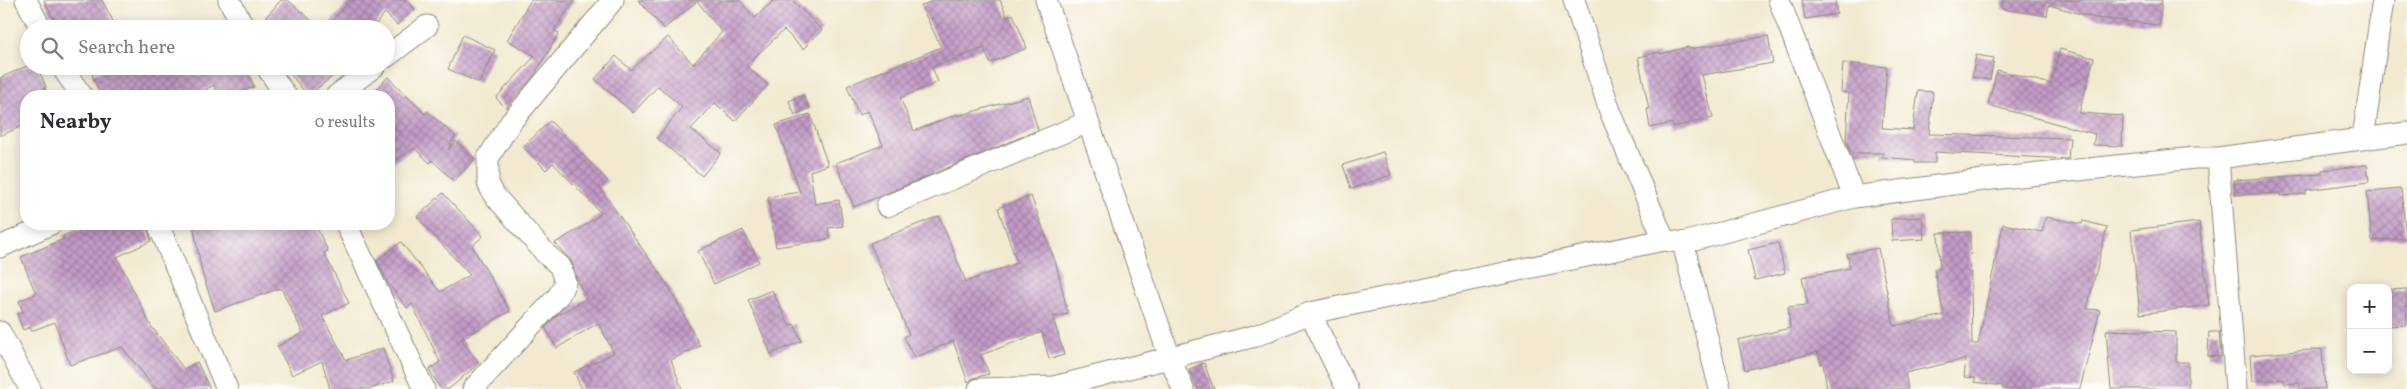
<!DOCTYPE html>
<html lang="en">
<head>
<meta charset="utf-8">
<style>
  :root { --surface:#fff; --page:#f7f7f7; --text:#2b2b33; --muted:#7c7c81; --line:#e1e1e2 }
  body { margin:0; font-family:Vollkorn,serif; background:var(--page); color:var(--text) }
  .controls { position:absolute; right:15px; bottom:15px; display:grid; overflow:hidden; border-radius:10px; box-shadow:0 2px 12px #0003 }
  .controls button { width:45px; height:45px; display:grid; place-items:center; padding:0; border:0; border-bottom:1px solid var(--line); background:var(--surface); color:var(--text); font:25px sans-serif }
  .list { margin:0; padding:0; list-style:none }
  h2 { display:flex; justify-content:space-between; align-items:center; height:65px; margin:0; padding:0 20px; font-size:21px }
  h2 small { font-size:16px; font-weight:400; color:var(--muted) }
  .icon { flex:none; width:28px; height:28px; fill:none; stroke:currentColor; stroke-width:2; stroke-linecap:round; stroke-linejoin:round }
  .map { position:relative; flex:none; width:2407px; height:389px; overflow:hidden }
  .search { position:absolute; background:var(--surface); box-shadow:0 2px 12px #0003; left:20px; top:20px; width:375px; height:55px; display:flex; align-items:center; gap:12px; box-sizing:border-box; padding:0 18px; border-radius:28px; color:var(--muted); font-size:19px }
  .panel { position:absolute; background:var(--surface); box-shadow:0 2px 12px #0003; left:20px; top:90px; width:375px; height:140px; border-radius:20px }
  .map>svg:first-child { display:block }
  .building { fill:url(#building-cross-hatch) }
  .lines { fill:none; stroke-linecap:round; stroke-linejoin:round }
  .minor-casing { stroke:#8e8a7e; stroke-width:23 }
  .minor { stroke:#fff; stroke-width:21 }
</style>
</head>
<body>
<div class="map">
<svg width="2407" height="389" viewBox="0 0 2407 389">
  <defs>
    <pattern id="building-cross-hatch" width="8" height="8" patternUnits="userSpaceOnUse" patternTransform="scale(1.25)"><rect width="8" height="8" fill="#c39bc7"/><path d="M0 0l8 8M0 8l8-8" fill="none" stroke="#9f7fa2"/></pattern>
  </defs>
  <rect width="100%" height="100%" fill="#fdfcf7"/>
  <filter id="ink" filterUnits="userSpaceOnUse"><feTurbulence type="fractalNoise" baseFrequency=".02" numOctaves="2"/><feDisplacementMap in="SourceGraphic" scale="10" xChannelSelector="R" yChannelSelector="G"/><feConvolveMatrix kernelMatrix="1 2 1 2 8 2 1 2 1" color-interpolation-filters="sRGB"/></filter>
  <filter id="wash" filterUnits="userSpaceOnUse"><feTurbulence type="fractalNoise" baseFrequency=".0096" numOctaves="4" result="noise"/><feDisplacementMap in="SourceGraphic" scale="20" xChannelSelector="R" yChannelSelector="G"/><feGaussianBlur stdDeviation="1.12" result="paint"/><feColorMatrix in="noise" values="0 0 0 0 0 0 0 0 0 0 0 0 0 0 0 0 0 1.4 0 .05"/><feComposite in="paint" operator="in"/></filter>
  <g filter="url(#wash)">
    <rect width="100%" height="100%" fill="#f2e9d0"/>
    <g id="blocks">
      <path class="building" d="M44,0h58l15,29h-58z
        M281,0h7l23,20 -8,9h-26l-12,-11z
        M350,0h56l9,9 -18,16 -12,-12 -13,16h-47z
        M531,0h44l-21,30 5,3 -24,41 -29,34 -10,-10 39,-42 -28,-16z
        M638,0h101l16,18 19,-18h18l30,30 -19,19 -19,-19 -38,35 22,20 -33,36 -20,-18 -24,26 30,24 -19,23 -45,-38 25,-31 -24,-21 -25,27 -38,-34 21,-23 15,14 37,-33 25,27 29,-32 -25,-31 -33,28z
        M934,0h66l7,17 6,-3 14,34 -37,15 -6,-15 -52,19 6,15 -38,16 14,33 44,-17v2l70,-20 10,34 -184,77 -18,-44 47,-18 -15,-34 -9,4 -12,-29 94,-39 -20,-41z
        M1802,0h33l2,14 -32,5z
        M2003,0h159l-3,25 -63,-7 -47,-13 -2,11 -45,-7z
        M463,35l32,15 -16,33 -31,-14z
        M1768,36l5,27 -71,12 11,43 -40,9 -1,-4 -22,5 -3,-19h2l-11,-52 22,-5v2l28,-7 1,2z
        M2060,49l34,9 -15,55 44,3 -1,30 -29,-1 2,-11 -107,-29 9,-35 54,14z
        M1976,55l18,3 -4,22 -18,-3z
        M1843,63l44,4 -5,61 31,2 5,-39 15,1 -4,42 141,4 -2,21 -133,-7v11h-20v-3l-33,-3 1,-4h-32l-5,-13 3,-47 -8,-1z
        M27,66h10l9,21 -2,1 4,8h-22v28l-26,12v-58z
        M112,66h85l5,9 23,-9h21l8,21 -26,9h-10l-4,-11 -21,11h-92l-9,-21z
        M284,66h61l-37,30z
        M388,77l37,37 2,-3 28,25 -7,14 8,-9 19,18 -21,22 -22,-21 -2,3 -16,-15 -25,18v-70h-20z
        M803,95l7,13 -15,7 -6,-14z
        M810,114l18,51 -18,6 5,33 24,-4 4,26 -15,2 2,11 -54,8 -8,-50 32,-5 -24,-67z
        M550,121l58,60 -8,7 69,99 31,59 -29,14 11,29h-100l-8,-17 40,-19 -16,-30 -41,25 -12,-20 11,-12 31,-18 -10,-17 -5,-19 -17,-19 31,-18 15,-12 -48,-50 -7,7 -23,-23z
        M1383,152l8,23 -40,14 -8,-24z
        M2367,165l2,17 -63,8v4l-26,2v-3l-45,2 -1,-15 88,-6v-4z
        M2401,189l5,49 -34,3 -5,-49z
        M443,193l40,43 -11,10 38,65 -49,28 18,24 -30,26h-8l-12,-19 11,-8 -28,-58 -5,4 -19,-25 -11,-22 24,-19 39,50 30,-17 -53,-58z
        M1031,196l25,68 12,50 -15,3 11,38 -15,4 -7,-27 -61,23 8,19 -16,4 -5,4 -15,-41 -39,17 -10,-21 5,-3 -39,-91 69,-27 27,66 51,-19 -19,-55z
        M1922,217l2,22 -32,2 -1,-22z
        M2046,217l36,7 1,-3 24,6 -20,82 13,1 -20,79h-78l1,-3 -28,-4v-4l-11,-1 2,-18 -61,14 3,16h-81l-4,-26 -2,1 -3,-12 -73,18 -7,-30 52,-12 -2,-21 20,-2 -6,-28 48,-9 -3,-14 31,-6 16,78 50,-11 -10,-46 6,-1 -2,-35 32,-1 2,112h6l25,-120 39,8z
        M2199,222l10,83 -69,9 -9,-84z
        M91,224h3l3,6 15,-6h34l5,17 -34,16 34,69 33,43 13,-7 13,27h-55l-33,-42 -52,18 -15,-43 -24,9 -1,-4 -7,3 -6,-16 6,-2 -4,-11 17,-7 -15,-37 43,-18 -1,-3z
        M193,224h122l13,27 -4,2 25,50 -27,13 24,44 37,-12 11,33 -24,8h-40l-8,-28 -30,14 -15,-29 26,-13 -22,-45 -66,23 -13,-38z
        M743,230l16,32 -45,22 -16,-33z
        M1778,243l7,30 -30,7 -7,-30z
        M2406,289l1,36 -19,1v-36z
        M772,290l17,35 5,-1 8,17 -31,13 -23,-54z
        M2106,330l70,2v30h12v27h-77z
        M2209,332h10l2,25 -13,-1z
        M2322,349l3,40h-25l-1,-6 -14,1 -1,-5 -32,2 -2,-26z
        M1204,363l10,26h-17l-8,-20z"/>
    </g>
  </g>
  <g filter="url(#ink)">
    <use href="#blocks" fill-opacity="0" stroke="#8e8a7e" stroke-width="1"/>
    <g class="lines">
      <g class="minor-casing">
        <path id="minor" d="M26,0l15,29
          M229,0l16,29
          M1046,0l124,358 13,31
          M1574,0l36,111 54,129
          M1779,0l75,197
          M386,57l41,-31
          M61,66l21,30
          M266,66l20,30
          M336,96l39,-30
          M2363,138l20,-138
          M2218,158l18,231
          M887,206l201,-84
          M158,224l69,165
          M346,224l78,165
          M1683,243l37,146
          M0,247l51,-23
          M1310,313l37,76
          M0,332l30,57
          M473,389l86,-94 6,-13 -5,-16 -13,-11 -53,-60 -6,-12v-25l23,-36 102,-122
          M979,389l75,-2 201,-51 55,-23 354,-73 19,3 171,-46 137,-18 204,-21h23l189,-25"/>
      </g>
      <use href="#minor" class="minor"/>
    </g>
  </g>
</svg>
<div class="controls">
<button>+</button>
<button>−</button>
</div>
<div class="search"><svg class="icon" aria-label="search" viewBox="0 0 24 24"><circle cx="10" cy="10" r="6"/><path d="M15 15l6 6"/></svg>Search here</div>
<section class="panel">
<h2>Nearby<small>0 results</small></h2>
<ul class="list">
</ul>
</section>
</div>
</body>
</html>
